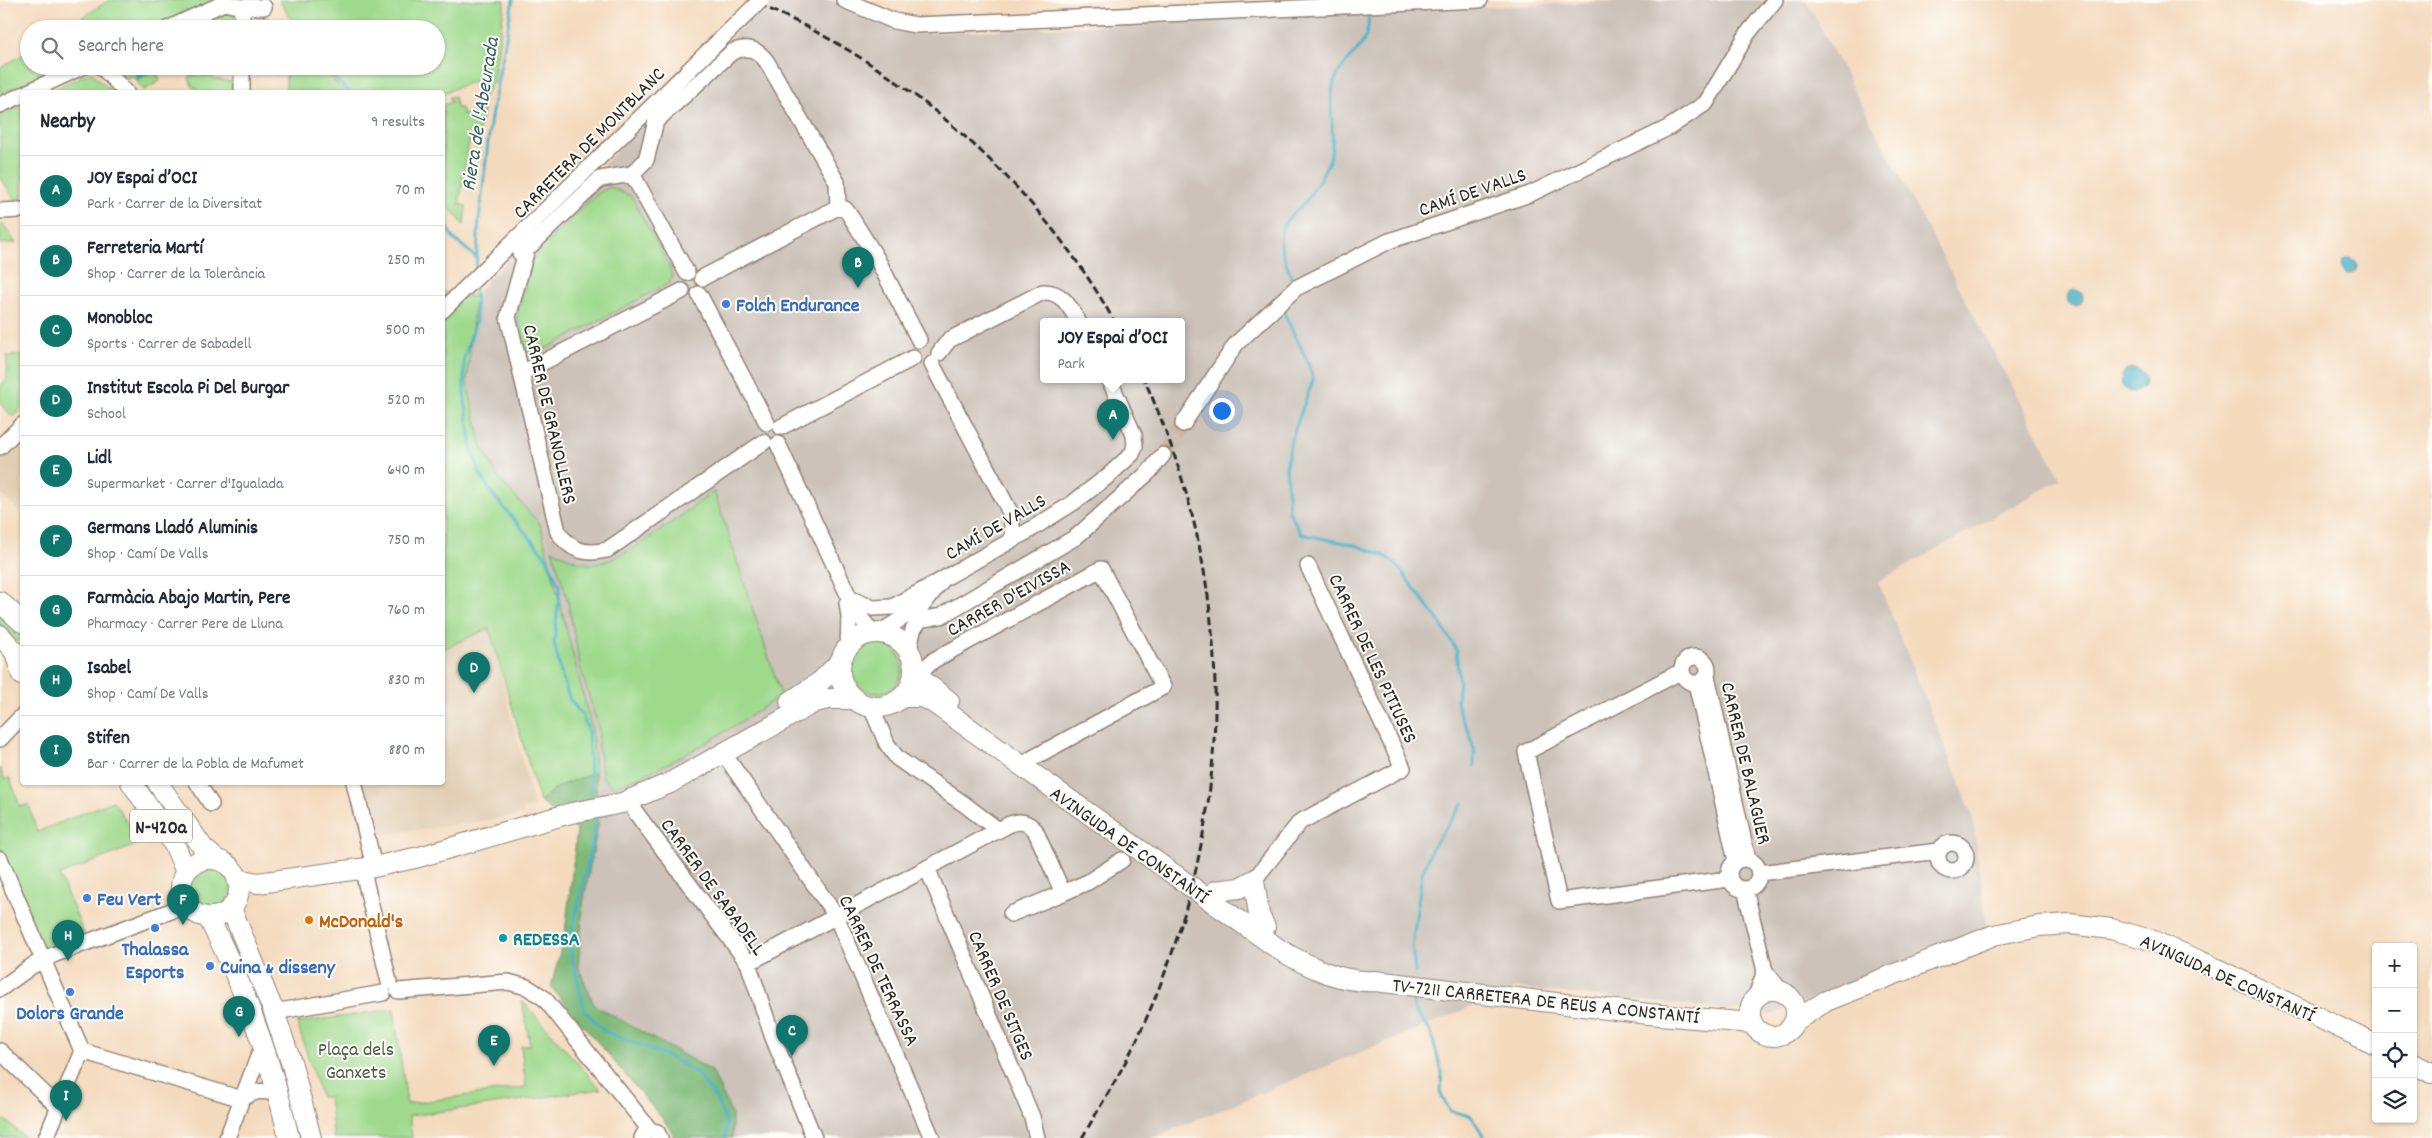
<!DOCTYPE html>
<html lang="en">
<head>
<meta charset="utf-8">
<style>
  :root { --surface:#fff; --page:#f6f6f7; --text:#1f2937; --muted:#747a83; --line:#e0e1e3; --accent:#0f766e }
  body { margin:0; font-family:Dekko,sans-serif; background:var(--page); color:var(--text) }
  .controls { position:absolute; right:15px; bottom:15px; display:grid; overflow:hidden; border-radius:5px; box-shadow:0 1px 4px #0004 }
  .controls button { width:45px; height:45px; display:grid; place-items:center; padding:0; border:0; border-bottom:1px solid var(--line); background:var(--surface); color:var(--text); font:25px sans-serif }
  .you { position:absolute; left:1221px; top:410px; width:18px; height:18px; margin:-12px; border:4px solid #fff; border-radius:50%; background:#1a73e8; box-shadow:0 0 0 8px #1a73e833 }
  .badge { display:grid; place-items:center; width:32px; height:32px; border-radius:50%; background:var(--accent); color:#fff; font-size:16px; font-weight:700 }
  .pin { position:absolute; translate:-50% -41px; filter:drop-shadow(0 1px 2px #0008) }
  .pin::after { content:''; position:absolute; top:26px; width:18px; height:15px; background:inherit; clip-path:polygon(0 0,100% 0,50% 100%) }
  .popup { position:absolute; left:1040px; top:318px; width:145px; height:65px; box-sizing:border-box; display:grid; place-content:center; border-radius:5px; background:var(--surface); filter:drop-shadow(0 1px 4px #0005); font-size:16px; white-space:nowrap; color:var(--muted) }
  .popup b { font-size:19px; color:var(--text) }
  .popup::after { content:''; position:absolute; left:50%; top:100%; margin-left:-10px; border:10px solid transparent; border-top-color:var(--surface) }
  .list { margin:0; padding:0; list-style:none }
  h2 { display:flex; justify-content:space-between; align-items:center; height:65px; margin:0; padding:0 20px; font-size:21px }
  h2 small { font-size:16px; font-weight:400; color:var(--muted) }
  .list li { display:grid; grid-template-columns:32px 1fr auto; gap:15px; align-items:center; box-sizing:border-box; height:70px; padding:0 20px; border-top:1px solid var(--line) }
  .list b { display:block; font-size:19px; white-space:nowrap }
  .list p { margin:0; font-size:16px; white-space:nowrap; color:var(--muted) }
  .list em { font-size:16px; font-style:normal; color:var(--muted) }
  .icon { flex:none; width:28px; height:28px; fill:none; stroke:currentColor; stroke-width:2; stroke-linecap:round; stroke-linejoin:round }
  .map { position:relative; flex:none; width:2432px; height:1138px; overflow:hidden }
  .search { position:absolute; background:var(--surface); box-shadow:0 1px 4px #0004; left:20px; top:20px; width:425px; height:55px; display:flex; align-items:center; gap:12px; box-sizing:border-box; padding:0 18px; border-radius:28px; color:var(--muted); font-size:19px }
  .panel { position:absolute; background:var(--surface); box-shadow:0 1px 4px #0004; left:20px; top:90px; width:425px; height:695px; border-radius:5px }
  .map>svg:first-child { display:block }
  .built { fill:#e1cdb2 }
  .industrial { fill:#ccc2b9; fill-rule:evenodd }
  .green { fill:#9ed98c; stroke:#64825c }
  .forest { fill:#7eb978; stroke:#547252 }
  .water { fill:#4ab2c9; stroke:#3a6e7a }
  .lines { fill:none; stroke-linecap:round; stroke-linejoin:round }
  .stream { stroke:#4ab2c9; stroke-width:3 }
  .minor-tunnel { stroke:#ccb7a0; stroke-width:15; stroke-dasharray:15 8; stroke-linecap:butt }
  .minor-casing { stroke:#908274; stroke-width:18 }
  .major-casing { stroke:#908274; stroke-width:22 }
  .minor { stroke:#fff; stroke-width:15 }
  .major { stroke:#fff; stroke-width:20 }
  .rail { stroke:#2b2b2b; stroke-width:3; stroke-dasharray:8 4; stroke-linecap:butt }
  .minor-bridge-casing { stroke:#908274; stroke-width:18; stroke-linecap:butt }
  .minor-bridge { stroke:#fff; stroke-width:15 }
  .shop-dot { fill:#3f7fe0; stroke:#fdfcf7; stroke-width:2 }
  .food-dot { fill:#e8710a; stroke:#fdfcf7; stroke-width:2 }
  .culture-dot { fill:#0f9aa8; stroke:#fdfcf7; stroke-width:2 }
  .labels { text-anchor:middle; stroke-width:4; stroke-linejoin:round; paint-order:stroke }
  .shield { fill:#fdfcf7; stroke:#6a6a68; stroke-width:1 }
  .shield-label { font-size:19px; font-weight:bold; fill:#2b2b2b }
  .street-label { font-size:20px; fill:#2b2b2b; stroke:#fdfcf7 }
  .shop-label { font-size:20px; font-weight:bold; fill:#366cbe; stroke:#fdfcf7; text-anchor:start }
  .food-label { font-size:20px; font-weight:bold; fill:#c56008; stroke:#fdfcf7; text-anchor:start }
  .culture-label { font-size:20px; font-weight:bold; fill:#0d838f; stroke:#fdfcf7; text-anchor:start }
  .park-label { font-size:20px; fill:#4e5f48; stroke:#fdfcf7 }
  .water-label { font-size:21px; font-style:italic; fill:#37616a; stroke:#fdfcf7 }
</style>
</head>
<body>
<div class="map">
<svg width="2432" height="1138" viewBox="0 0 2432 1138">
  <rect width="100%" height="100%" fill="#fdfcf7"/>
  <filter id="ink" filterUnits="userSpaceOnUse"><feTurbulence type="fractalNoise" baseFrequency=".02" numOctaves="2"/><feDisplacementMap in="SourceGraphic" scale="10" xChannelSelector="R" yChannelSelector="G"/><feConvolveMatrix kernelMatrix="1 2 1 2 8 2 1 2 1" color-interpolation-filters="sRGB"/></filter>
  <filter id="wash" filterUnits="userSpaceOnUse"><feTurbulence type="fractalNoise" baseFrequency=".0096" numOctaves="4" result="noise"/><feDisplacementMap in="SourceGraphic" scale="20" xChannelSelector="R" yChannelSelector="G"/><feGaussianBlur stdDeviation="1.12" result="paint"/><feColorMatrix in="noise" values="0 0 0 0 0 0 0 0 0 0 0 0 0 0 0 0 0 1.4 0 .05"/><feComposite in="paint" operator="in"/></filter>
  <g filter="url(#wash)">
    <rect width="100%" height="100%" fill="#f4dabd"/>
    <path class="built" d="M22,438v76l-22,-21v-33z
      M489,627l45,179 -12,3 2,6 -150,21 -12,-53 80,-1 1,-133z"/>
    <path class="industrial" d="M769,0h62l39,22 47,12 720,-34h169l255,479 -183,103 94,232 15,113 -213,87 -257,-26 -365,150h-420v-23l-71,-74 -67,-36 -16,-39 5,-62 15,-79 -6,-95 -52,-206 -41,-45 -17,-32 -15,-65 8,-85 13,-17zM1044,321h138v58h-138z"/>
    <path class="green" d="M109,0h110l-69,29h-85z
      M279,0h226l-12,83 -10,14v-14l-6,-3 -34,13 -95,-1 -22,-26h110v-37h-139z
      M234,10v11l-25,1 4,-3 -3,-5z
      M264,15l20,14h-32v-5l14,2 2,-4 -5,-5z
      M29,51v15h34l-63,28v-26z
      M113,66h42l5,15 -16,9 -12,-14 -7,3z
      M275,66h44l26,26h-43l-3,-2 -2,2h-11v-18l20,-3 -31,3z
      M91,72l21,20h-64z
      M191,75l22,1v3l20,3v10h-35l-2,-5 -3,1 -4,-10z
      M454,96l3,12h4l2,7 14,-3 5,-11 1,11 -5,24h-8l-11,68 7,2 -2,19 -21,-25v-95l8,-3 -2,-5z
      M22,105v94h-8l-14,-23v-61z
      M610,187l21,9 38,70 3,11 -3,6 -131,70 -10,-2 -3,-4 -8,-31 15,-55 7,-11 58,-56z
      M0,225h3l13,18 -16,1z
      M443,292l32,5 -8,85 15,65 17,32 41,45 52,206 3,42c-10,5 -18,7 -28,11 -10,3 -19,11 -27,19l-51,-174 -46,21z
      M22,355v53l-9,9 -13,-13v-17l7,-8v-23z
      M714,491l67,204c-52,36 -109,71 -168,92l-10,-9 -5,-32 1,-16 -19,-64 -13,-68 -15,-49c10,6 27,15 40,15 27,1 98,-55 122,-73z
      M0,610l22,21v7l-5,4 -17,-18z
      M852 668a25 25 0 1 1 50 0a25 25 0 1 1-50 0Z
      M0,768l4,11 6,-1 10,29 9,-3 8,28 76,-31 28,42 -82,32 25,58 -45,19 -39,-93z
      M140,783h10l35,49 -8,5z
      M189 888a21 21 0 1 1 42 0a21 21 0 1 1-42 0Z
      M235,935l31,76 38,127h-8l-70,-199z
      M522,1001l79,88 -192,27 3,22h-78l-5,-41h-8l-24,-74 97,-14 13,95 119,-17 -5,-41 9,-1z
      M5,1120l20,18h-25v-15z"/>
    <path class="forest" d="M595,772l3,53 -15,79 -5,62 16,39 118,66 20,44v23h-58l-3,-9 -120,-142 14,-54 12,-103 -37,-28c8,-8 17,-16 27,-19 10,-4 18,-6 28,-11z"/>
    <path class="water" d="M151,67l3,2 -16,11 -3,-5z
      M2341 266a8 8 0 1 1 16 0a8 8 0 1 1-16 0Z
      M2067 298a8 8 0 1 1 16 0a8 8 0 1 1-16 0Z
      M2121 380a12 12 0 1 1 24 0a12 12 0 1 1-24 0Z"/>
    <g class="lines">
      <path class="stream" d="M262,20l13,4 6,5
        M322,66l27,26
        M442,219l12,20 22,18
        M476,270l3,-50 12,-103 22,-117
        M1292,280c-4,-14 -14,-32 -11,-47 2,-15 17,-21 25,-32 5,-6 22,-36 24,-43 8,-27 -7,-60 9,-86 13,-21 32,-26 29,-58
        M475,287l1,33 -12,39v33l8,58 8,24 13,21 54,63 13,29 -6,55 7,31 9,27 13,16 5,16 3,62
        M1285,307l-2,4 26,54 4,15 -22,60 -5,27 3,44 12,23 54,11 28,10 12,8 43,57 18,29 3,30 -2,22 3,14 9,17 5,17v17
        M594,817v17l-25,111 16,66 19,20 61,24 31,17 21,28 9,23 -1,15
        M1415,972l-3,-26 10,-72 10,-26 31,-45
        M1412,996l3,15 15,19 12,42 -1,22 9,17 21,5 14,22"/>
    </g>
  </g>
  <g filter="url(#ink)">
    <g class="lines">
      <path class="minor-tunnel" d="M1163,455l20,-31"/>
      <g class="minor-casing">
        <path id="minor" d="M844,0l50,21 22,4 564,-25
          M167,29l57,-26 18,4h22
          M242,29v-22
          M101,66l25,26
          M28,92l56,-26
          M242,92v-26
          M0,105l22,-10
          M656,121l76,-69c15,-6 25,-4 35,10l70,120 1,25
          M632,174l55,99
          M838,207l7,2 4,5 27,43 43,83
          M0,211l22,-1
          M527,249l-19,68 50,215c13,19 27,23 49,18l157,-108
          M520,253l7,-4 73,-70 32,-5 14,-14 10,-39 6,-8
          M702,278l136,-71
          M699,294l68,129
          M442,311l247,-241
          M939,353l10,-13 94,-48c19,-1 27,15 35,29
          M932,364l79,150 2,26
          M522,373l160,-82
          M1183,424l53,-80 60,-56 93,-47 141,-47 138,-66 38,-25 42,-70 27,-33
          M781,427l132,-69
          M778,444l78,168 17,21
          M0,447l22,-22
          M851,599l22,9 19,-1 48,-26
          M847,603l2,14 -1,30
          M879,633l44,-28 20,-26 87,-49 43,-27 35,-27 24,-22 3,-8 -1,-11 -25,-56
          M909,650l4,-20 7,-10 21,-4 135,-79 73,-65 14,-17
          M1682 670a13 13 0 1 1 26 0a13 13 0 1 1-26 0Z
          M914,670l11,-2 9,-8 167,-91 62,118 -132,72
          M1682,671l-156,81 33,149 170,-22
          M1707,676l41,184
          M1696,683l40,178
          M871,707l16,37 10,14 67,46 34,26
          M0,739l22,-23
          M724,754l112,162 96,222
          M197,782l14,22
          M354,782l20,85
          M631,800l5,13 112,150 24,72 42,103
          M1938 857a14 14 0 1 1 28 0a14 14 0 1 1-28 0Z
          M1729 874a15 15 0 1 1 30 0a15 15 0 1 1-30 0Z
          M0,859l82,192
          M362,867l27,115
          M927,868l105,249 5,21
          M1759,873l180,-22
          M1254,880l46,-58 103,-54 -95,-202
          M1745,889l20,82
          M1063,893l25,-11 34,-22
          M748,963l262,-139c10,-4 18,-2 25,6l28,63 -52,21
          M0,989l32,-23 21,-11 134,-50
          M398,991l110,-9 19,5 17,11 106,132
          M1756,996l9,-25 16,20
          M274,1012l109,-19
          M0,1051l59,57
          M82,1051l160,48
          M242,1099c13,-9 21,-9 35,-5
          M46,1138l36,-87
          M227,1138l35,-91
          M642,1138l2,-4 6,-4 7,2 3,6"/>
      </g>
      <g class="major-casing">
        <path id="major" d="M0,602l22,20
          M840 670a37 37 0 1 1 74 0a37 37 0 1 1-74 0Z
          M0,635l15,17 7,23
          M914,674l35,27
          M904,697h17l10,4 349,249c29,17 62,33 95,31l274,33 102,9
          M790,702l31,-21 20,-20
          M131,782l44,64 11,26
          M157,782l47,67 13,11
          M181 888a29 29 0 1 1 58 0a29 29 0 1 1-58 0Z
          M237,879l21,4 116,-16 45,-10 148,-43 55,-11 48,-20 145,-81 13,-3h25
          M1254,880l5,35 6,12
          M1216,891l23,-3 15,-8
          M231,908l43,104 18,53 19,73
          M208,917c36,69 64,146 81,221
          M1750 1013a23 23 0 1 1 46 0a23 23 0 1 1-46 0Z
          M1795,1021l31,-20 168,-66 45,-9 31,-2 41,5 40,11 49,21 176,84
          M2413,1064l19,9"/>
      </g>
      <use href="#minor" class="minor"/>
      <use href="#major" class="major"/>
      <path class="rail" d="M748,0c148,59 289,181 366,321
        M1082,1138c21,-37 44,-73 61,-112 95,-211 97,-437 1,-647"/>
      <g class="minor-bridge-casing">
        <path id="minor-bridge" d="M689,70l72,-70"/>
      </g>
      <use href="#minor-bridge" class="minor-bridge"/>
    </g>
  </g>
  <g class="shop-dot">
    <circle cx="726" cy="304" r="5"/>
    <circle cx="87" cy="898" r="5"/>
    <circle cx="155" cy="928" r="5"/>
    <circle cx="210" cy="966" r="5"/>
    <circle cx="70" cy="992" r="5"/>
  </g>
  <circle class="food-dot" cx="309" cy="920" r="5"/>
  <circle class="culture-dot" cx="503" cy="938" r="5"/>
  <g class="labels">
    <rect class="shield" x="130" y="809.5" width="62" height="33" rx="4"/>
    <g class="shield-label">
      <text x="161" y="833">N-420a</text>
    </g>
    <g class="street-label">
      <text transform="translate(588 142) rotate(-45)" y="7">CARRETERA DE MONTBLANC</text>
      <text transform="translate(1472 191) rotate(-19)" y="7">CAMÍ DE VALLS</text>
      <text transform="translate(551 414) rotate(77)" y="7">CARRER DE GRANOLLERS</text>
      <text transform="translate(995 526) rotate(-30)" y="7">CAMÍ DE VALLS</text>
      <text transform="translate(1008 597) rotate(-29)" y="7">CARRER D'EIVISSA</text>
      <text transform="translate(1374 658) rotate(65)" y="7">CARRER DE LES PITIUSES</text>
      <text transform="translate(1747 763) rotate(77)" y="7">CARRER DE BALAGUER</text>
      <text transform="translate(1130 844) rotate(35)" y="7">AVINGUDA DE CONSTANTÍ</text>
      <text transform="translate(714 886) rotate(54)" y="7">CARRER DE SABADELL</text>
      <text transform="translate(880 970) rotate(65)" y="7">CARRER DE TERRASSA</text>
      <text transform="translate(2228 977) rotate(24)" y="7">AVINGUDA DE CONSTANTÍ</text>
      <text transform="translate(1002 995) rotate(67)" y="7">CARRER DE SITGES</text>
      <text transform="translate(1546 1000) rotate(6)" y="7">TV-7211 CARRETERA DE REUS A CONSTANTÍ</text>
    </g>
    <g class="shop-label">
      <text x="736" y="311">Folch Endurance</text>
      <text x="97" y="905">Feu Vert</text>
      <text x="155" y="955" text-anchor="middle">Thalassa<tspan x="155" dy="23">Esports</tspan></text>
      <text x="220" y="973">Cuina &amp; disseny</text>
      <text x="70" y="1019" text-anchor="middle">Dolors Grande</text>
    </g>
    <g class="food-label">
      <text x="319" y="927">McDonald's</text>
    </g>
    <g class="culture-label">
      <text x="513" y="945">REDESSA</text>
    </g>
    <g class="park-label">
      <text x="356" y="1055">Plaça dels<tspan x="356" dy="23">Ganxets</tspan></text>
    </g>
    <g class="water-label">
      <text transform="translate(479 114) rotate(-81)" y="7">Riera de l'Abeurada</text>
    </g>
  </g>
</svg>
<div class="controls">
<button>+</button>
<button>−</button>
<button><svg class="icon" aria-label="locate" viewBox="0 0 24 24"><circle cx="12" cy="12" r="6"/><path d="M12 2v4M12 18v4M2 12h4M18 12h4"/></svg></button>
<button><svg class="icon" aria-label="layers" viewBox="0 0 24 24"><path d="M12 4l9 5-9 5-9-5zM3 14l9 5 9-5"/></svg></button>
</div>
<div class="you"></div>
<div class="pin badge" style="left:1113px;top:440px">A</div>
<div class="popup"><b>JOY Espai d’OCI</b>Park</div>
<div class="pin badge" style="left:858px;top:288px">B</div>
<div class="pin badge" style="left:792px;top:1056px">C</div>
<div class="pin badge" style="left:474px;top:693px">D</div>
<div class="pin badge" style="left:494px;top:1066px">E</div>
<div class="pin badge" style="left:183px;top:925px">F</div>
<div class="pin badge" style="left:239px;top:1037px">G</div>
<div class="pin badge" style="left:68px;top:961px">H</div>
<div class="pin badge" style="left:66px;top:1121px">I</div>
<div class="search"><svg class="icon" aria-label="search" viewBox="0 0 24 24"><circle cx="10" cy="10" r="6"/><path d="M15 15l6 6"/></svg>Search here</div>
<section class="panel">
<h2>Nearby<small>9 results</small></h2>
<ul class="list">
<li><span class="badge">A</span><div><b>JOY Espai d’OCI</b><p>Park · Carrer de la Diversitat</p></div><em>70 m</em></li>
<li><span class="badge">B</span><div><b>Ferreteria Martí</b><p>Shop · Carrer de la Tolerància</p></div><em>250 m</em></li>
<li><span class="badge">C</span><div><b>Monobloc</b><p>Sports · Carrer de Sabadell</p></div><em>500 m</em></li>
<li><span class="badge">D</span><div><b>Institut Escola Pi Del Burgar</b><p>School</p></div><em>520 m</em></li>
<li><span class="badge">E</span><div><b>Lidl</b><p>Supermarket · Carrer d'Igualada</p></div><em>640 m</em></li>
<li><span class="badge">F</span><div><b>Germans Lladó Aluminis</b><p>Shop · Camí De Valls</p></div><em>750 m</em></li>
<li><span class="badge">G</span><div><b>Farmàcia Abajo Martin, Pere</b><p>Pharmacy · Carrer Pere de Lluna</p></div><em>760 m</em></li>
<li><span class="badge">H</span><div><b>Isabel</b><p>Shop · Camí De Valls</p></div><em>830 m</em></li>
<li><span class="badge">I</span><div><b>Stifen</b><p>Bar · Carrer de la Pobla de Mafumet</p></div><em>880 m</em></li>
</ul>
</section>
</div>
</body>
</html>
